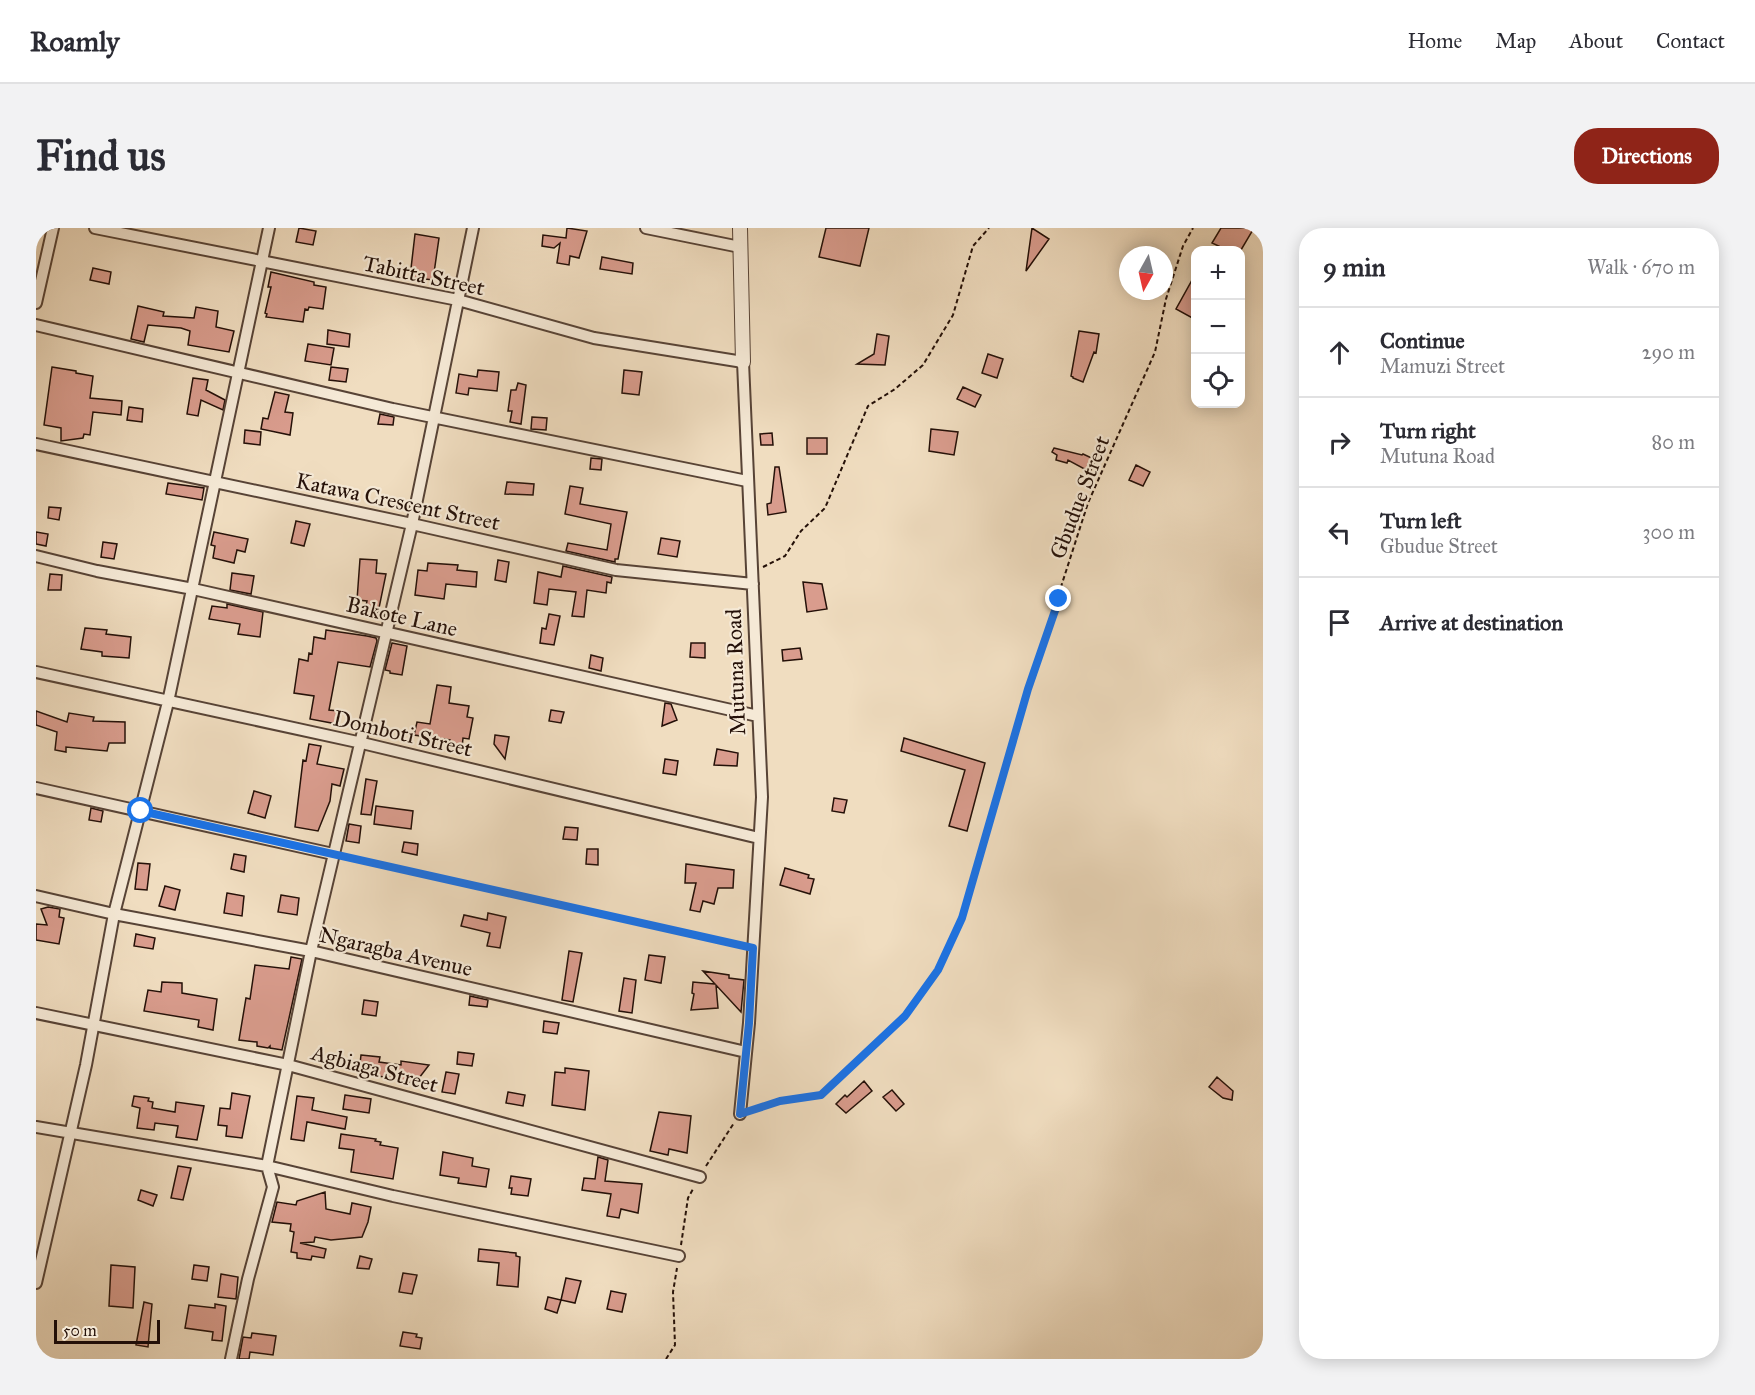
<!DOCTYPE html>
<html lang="en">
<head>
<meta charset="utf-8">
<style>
  :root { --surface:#fff; --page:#f2f2f3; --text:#2b2b33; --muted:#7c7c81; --line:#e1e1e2; --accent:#8f2418 }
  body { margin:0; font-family:"IM FELL Great Primer",serif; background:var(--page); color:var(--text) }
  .controls { position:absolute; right:18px; top:18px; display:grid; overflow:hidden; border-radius:12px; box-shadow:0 3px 15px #0003 }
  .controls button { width:54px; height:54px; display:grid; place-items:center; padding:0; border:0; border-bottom:2px solid var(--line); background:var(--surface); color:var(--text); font:30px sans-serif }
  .compass { position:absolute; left:1083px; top:18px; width:54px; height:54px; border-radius:50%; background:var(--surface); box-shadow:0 3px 15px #0003; rotate:188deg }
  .scale { position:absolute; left:18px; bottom:15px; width:106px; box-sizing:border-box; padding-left:6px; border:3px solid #241008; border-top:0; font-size:16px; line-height:21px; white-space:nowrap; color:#241008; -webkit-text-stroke:4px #f5e9d6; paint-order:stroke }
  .stop { position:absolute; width:18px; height:18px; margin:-14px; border:4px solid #1a73e8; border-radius:50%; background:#fff }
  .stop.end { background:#1a73e8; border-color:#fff; box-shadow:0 2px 6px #0008 }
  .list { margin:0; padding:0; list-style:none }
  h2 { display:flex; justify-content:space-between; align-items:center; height:78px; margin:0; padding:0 24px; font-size:26px }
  h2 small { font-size:20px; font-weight:400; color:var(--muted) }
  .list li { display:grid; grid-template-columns:39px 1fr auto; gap:18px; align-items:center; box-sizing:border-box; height:90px; padding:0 24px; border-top:2px solid var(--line) }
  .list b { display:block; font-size:22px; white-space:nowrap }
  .list p { margin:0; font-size:20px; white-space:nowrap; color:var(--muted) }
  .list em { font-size:20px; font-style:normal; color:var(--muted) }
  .icon { flex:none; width:33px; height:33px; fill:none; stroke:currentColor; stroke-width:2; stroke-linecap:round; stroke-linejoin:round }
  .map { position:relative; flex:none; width:1227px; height:1131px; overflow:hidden; border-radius:24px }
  header { display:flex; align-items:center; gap:36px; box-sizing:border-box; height:84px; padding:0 30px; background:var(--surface); border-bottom:2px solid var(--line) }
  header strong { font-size:28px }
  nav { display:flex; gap:33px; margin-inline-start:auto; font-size:21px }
  .intro { display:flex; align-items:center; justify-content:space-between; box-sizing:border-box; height:144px; padding:0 36px }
  h1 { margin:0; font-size:42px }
  .button { padding:15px 27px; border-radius:24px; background:var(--accent); color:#fff; font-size:21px; font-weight:700 }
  main { display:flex; gap:36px; padding:0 36px }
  aside { flex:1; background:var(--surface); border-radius:24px; box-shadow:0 3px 15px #0003 }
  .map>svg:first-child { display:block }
  .building { fill:#d99c8d; stroke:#241008; stroke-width:1.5 }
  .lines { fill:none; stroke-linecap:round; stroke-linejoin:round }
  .minor-casing { stroke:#574336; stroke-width:14 }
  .tertiary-casing { stroke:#574336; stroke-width:16 }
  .path { stroke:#241008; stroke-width:2; stroke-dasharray:4.5 3; stroke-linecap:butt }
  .minor { stroke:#f5e9d6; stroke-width:10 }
  .tertiary { stroke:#f5e9d6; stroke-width:14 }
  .route { stroke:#1a73e8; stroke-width:8 }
  .labels { text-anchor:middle; stroke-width:4.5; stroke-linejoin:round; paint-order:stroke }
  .street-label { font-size:22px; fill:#241008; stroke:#f5e9d6 }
</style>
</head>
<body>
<header>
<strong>Roamly</strong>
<nav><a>Home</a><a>Map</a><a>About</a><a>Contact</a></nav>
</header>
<div class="intro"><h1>Find us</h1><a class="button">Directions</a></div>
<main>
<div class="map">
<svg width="1227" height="1131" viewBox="0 0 1227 1131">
  <rect width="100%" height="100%" fill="#f0ddc0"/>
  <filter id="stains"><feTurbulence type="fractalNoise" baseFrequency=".00333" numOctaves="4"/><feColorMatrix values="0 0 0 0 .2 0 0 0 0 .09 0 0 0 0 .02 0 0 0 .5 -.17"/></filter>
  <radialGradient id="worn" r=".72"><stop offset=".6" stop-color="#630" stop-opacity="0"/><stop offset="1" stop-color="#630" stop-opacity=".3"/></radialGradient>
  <path class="building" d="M263,0l17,3 -3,14 -17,-3z
    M531,0l20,3 -8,27 -9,-2 -1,9 -12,-2 3,-20 -6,5 -12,-2 1,-11 23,3z
    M790,0h43l-9,38 -41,-9z
    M996,0l17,11 -23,32z
    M1185,0h33l-13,22h-14l-15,-7z
    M379,6l24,4 -6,42 -23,-3z
    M566,29l31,6 -1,11 -32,-5z
    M57,40l18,4 -2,12 -19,-4z
    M235,44l43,10v3l12,2 -3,22 -14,-2 -1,3 -3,-1 -2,13 -37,-5 1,-3 -2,-1 6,-26h-3z
    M1160,45v47l-20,-11z
    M102,78l26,6 -1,4 31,2 2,-11 22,4 -2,16 18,4 -5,21 -41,-7 2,-14 -9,-3 -33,-3 -4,17 -13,-3z
    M292,102l22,4 -1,13 -22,-3z
    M1043,103l20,3 -3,19 -2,-1 -11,30 -10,-4v-1l-2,-1z
    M841,106l12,2 -4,29 -28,-1 17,-10z
    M272,116l26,4 -3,17 -26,-4z
    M952,126l15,5 -6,19 -15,-5z
    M16,139l24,4v2l17,3 -3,22 32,3 -1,14 -28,-3 -3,23 -6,-1 -1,4 -22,3v-13l-17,-3z
    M295,139l17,2 -2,13 -17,-2z
    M442,142l21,2 -2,19 -28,-3 -1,7 -12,-2 3,-19 18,3z
    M588,142l18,2 -3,23 -17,-2z
    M157,150l15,2 -2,10 19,10 -2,10 -22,-10 -3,16 -11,-2z
    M482,155l8,2 -5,39 -11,-2 2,-11h-4l3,-21h5z
    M927,159l18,8 -6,12 -18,-8z
    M239,164l14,3 -4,17 8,1 -3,22 -29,-6 2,-11 5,1z
    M93,179l14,2 -1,13 -15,-2z
    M344,186l14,3 -1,8 -15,-1z
    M496,189l15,1 -1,12 -15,-1z
    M895,201l27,3 -4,23 -25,-4z
    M209,202l16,2 -1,13 -16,-2z
    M736,205l1,12h-12l-1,-11z
    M771,210h20v16h-20z
    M1018,220l28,7 1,-1 13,6 -6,12 -22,-12 -1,3 -11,-3 1,-5 -5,-3z
    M555,230l11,1 -1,11 -11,-1z
    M1100,237l14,7 -7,14 -14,-6z
    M739,239h4l7,45 -18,3 -1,-11 4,-1z
    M471,254l27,2 -1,11 -28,-1z
    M132,255l36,5 -2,12 -36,-6z
    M534,258l13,2 -3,16 47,8 -9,47h-3v3l-49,-11 2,-8 39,7 4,-26 -46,-10z
    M13,279l12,1 -2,12 -11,-2z
    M260,293l14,3 -6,22 -13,-3z
    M0,304l12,2 -2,12 -10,-2z
    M178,304l34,7 -3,13 -8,-2 -3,13 -21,-5 2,-12 -4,-1z
    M625,310l19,3 -3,16 -19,-3z
    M67,314l14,2 -3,15 -13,-2z
    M324,331l17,1 -1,13 10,1 -8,39 -13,-2 2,-10 -10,-1z
    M462,332l11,2 -3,20 -11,-2z
    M392,335l30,2 -1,5 20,2 -1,15 -30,-3 -2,15 -29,-4 3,-25 9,1z
    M527,338l49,11 -1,6 -4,-1 -1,11 -19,-3 -3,27 -12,-1 4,-24 -27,-3 -2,16 -13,-2 4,-31 23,5z
    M196,345l22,3 -3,18 -21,-4z
    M14,346l12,1 -1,15h-13z
    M767,354l19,2 5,25 -20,3z
    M191,376l36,8 -3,25 -22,-3 2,-10 -31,-5 3,-13 15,2z
    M513,386l11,2 -6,29 -14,-2 2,-15 4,1z
    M49,400l22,2 -1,4 25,3 -2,21 -27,-2v-4l-21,-3z
    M290,402l41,6 9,2 1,3 -7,26 -32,-5 -9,48 10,1 -2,13 -27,-5 4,-23 -20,-3 5,-34 9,2 1,-8 3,1 2,-17 11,2z
    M356,415l15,3 -5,29 -12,-2v-2l-5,-1z
    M655,415h14v15l-15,-1z
    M764,420l2,11 -19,2 -1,-11z
    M555,427l12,3 -2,13 -12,-3z
    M401,457l14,2 -2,16 20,3 -2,11 6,1 -4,21 -6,-1 -1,10 -13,-2 1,-6 -36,-5 3,-13 13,2z
    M629,475l6,1 6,16 -15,6z
    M515,482l13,2 -3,11 -12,-2z
    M0,483l31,11 2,-9 25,4 -1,4 32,1v21h-16l-2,8 -41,-4v5l-11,-2 2,-18 -21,-7z
    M459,507l14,2 -4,22 -11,-15z
    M868,510l81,25 -18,68 -18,-5 16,-56 -64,-19z
    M273,516l12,2 -4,18 27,5 -4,17 -8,-2 -2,17 -12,30 -23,-4 8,-67 3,1z
    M681,521l21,4 -1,13 -23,-1z
    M629,531l13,2 -2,14 -13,-2z
    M330,551l11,2 -6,34 -10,-1z
    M218,563l17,5 -6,22 -17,-5z
    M798,570l13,2 -3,13 -12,-2z
    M340,578l37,5 -2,18 -37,-5z
    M55,580l12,3 -2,11 -12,-2z
    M313,596l12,2 -2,17 -13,-2z
    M529,599l13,1 -1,12 -14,-1z
    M368,614l14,2 -1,11 -15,-3z
    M551,621h11v16l-12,-1z
    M198,626l12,2 -2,16 -13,-3z
    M102,635l12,1 -3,26 -12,-1z
    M650,636l48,6 -1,18h-15l-4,16 -11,-3 -3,11 -10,-2 6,-27h-11z
    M749,640l24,7 -1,3 6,1 -4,15 -30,-9z
    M129,658l15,4 -5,20 -16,-4z
    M191,665l17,3 -2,20 -18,-3z
    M245,667l18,3 -2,17 -19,-3z
    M12,679l12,2 -1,8 5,1 -5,26 -23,-4v-16l11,1 -6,-16z
    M452,685l18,4 -6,31 -13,-2 3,-13 -29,-7 3,-11 23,5z
    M100,706l19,4 -2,11 -19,-3z
    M533,723l13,2 -9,49 -11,-2z
    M613,727l16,2 -4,26 -16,-3z
    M255,729l11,2 -20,91 -12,-2v-2l-2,2 -11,-2v-4l-18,-2 7,-42 4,1 5,-34 34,4z
    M667,743l26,4v3l15,2 -3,32 -25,-27 2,23 -27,2 3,-16 -2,-1 1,-11 22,2z
    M588,750l12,2 -4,33 -13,-2z
    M126,754l20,1v10l35,6 -4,31 -15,-3 1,-7 -55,-9 4,-21 13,2z
    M434,768l18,4 -1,7 -18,-2z
    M328,772l14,2 -2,14 -14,-2z
    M508,793l15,2 -2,11 -14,-2z
    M422,824l16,2 -2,12 -15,-2z
    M325,827l19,2 -1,5 22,3v-4l28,4 -10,13 -1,6 -59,-12z
    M529,840l24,3 -4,39 -33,-5 3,-33 10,1z
    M410,844l13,2 -4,20 -13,-2z
    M1181,849l16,14 -1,9 -9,-2 -14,-11z
    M828,853l8,10 -26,22 -10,-9 9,-9 2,2z
    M856,862l12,14 -8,7 -13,-14z
    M472,864l17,3 -2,11 -17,-3z
    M196,865l18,3 -8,42 -16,-2 1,-10 -9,-1 2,-17 10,1z
    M309,867l26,4 -2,14 -26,-4z
    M98,868l15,2 -1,3 5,1 -1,6 23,4 1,-10 28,4 -7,34 -21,-3 2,-11 -23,-3 -1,7 -17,-2 3,-20 -8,-2z
    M261,868l17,2 -2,12 35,7 -2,12 -38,-7 -3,19 -13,-2z
    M623,884l32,4 -4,37 -18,-4 -1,6 -18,-4z
    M305,906l35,5 -1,2 6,1 -1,3 18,3 -5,31 -42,-7 3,-22 -15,-2z
    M407,924l30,6 -1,8 17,3 -3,18 -28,-4 1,-5 -19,-3z
    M562,929l10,3 -3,21 37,3 -4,29 -17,-4 -2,9 -12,-2 4,-22 -29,-4 2,-12 11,1z
    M142,938l13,2 -8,32 -12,-2z
    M475,948l20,3 -3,17 -17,-2 1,-6h-3z
    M105,962l16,5 -4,11 -15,-6z
    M289,964l1,17 24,5 2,-11 19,4 -3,15 -6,15 -31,3 -16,-3 -1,5 -14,1 26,6 -2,9 -12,-2 -1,4 -14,-2v-5l-6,-1 3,-20 -4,-1 1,-7 -19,-2 5,-20 19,3 1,-4z
    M443,1021l37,4v3l4,1 -2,30 -21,-2 2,-22 -21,-2z
    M324,1028l12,3 -3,10 -12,-1z
    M75,1037l24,2 -2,41 -24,-2z
    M158,1037l15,2 -2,14 -15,-2z
    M367,1045l14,2 -5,19 -13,-2z
    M185,1046l17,3 -2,22 -18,-2z
    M530,1050l15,3 -6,22 -14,-3z
    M575,1063l15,3 -4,18 -15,-3z
    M512,1069l13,3 -4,13 -12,-4z
    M108,1074l8,2 -4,43 -12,-2z
    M179,1076l11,2 -4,35 -10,-1 1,-8 -28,-4 4,-23 26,3z
    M367,1104l14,2 -1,3 6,1 -2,11 -20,-3z
    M216,1105l24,3 -3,19 -23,-3 -1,7h-10l4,-22 8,1z"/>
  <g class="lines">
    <g class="minor-casing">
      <path id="minor" d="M59,0l363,72 136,38 149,24 19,435 -13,226 -9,91
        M610,0l94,19
        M0,75l17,-75
        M0,97l357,84 354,72
        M0,216l376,80 204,46 137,14
        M0,328l61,15 96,18 565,127
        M0,444l326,71 397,95
        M0,560l297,66
        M0,668l78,18 197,37 435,101
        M0,785l252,52 412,112
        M0,899l231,39 126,30 286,60
        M0,1055l50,-218 28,-151 54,-212 101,-474
        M195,1131l17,-80 25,-92 -6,-21 44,-215 101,-427 61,-296"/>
    </g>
    <g class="tertiary-casing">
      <path id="tertiary" d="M704,0l3,134"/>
    </g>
    <path class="path" d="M727,339l22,-11 16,-25 24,-23 43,-102 27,-17 28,-24 30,-50 20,-69 16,-18
      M309,628l395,89
      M716,882l28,-9 41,-6 84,-79 33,-46 24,-52 66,-229 60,-186 67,-151 11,-53 17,-53 10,-18
      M670,938l28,-43
      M645,1017l7,-47 5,-9
      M630,1131l9,-14 -2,-53 4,-24"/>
    <use href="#minor" class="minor"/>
    <use href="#tertiary" class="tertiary"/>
  </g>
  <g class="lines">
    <path class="route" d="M105,583l612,137 -4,75 -9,91 40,-13 41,-6 84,-79 33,-46 24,-52 66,-229 31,-90"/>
  </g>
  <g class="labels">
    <g class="street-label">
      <text transform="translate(388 47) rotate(12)" y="8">Tabitta Street</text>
      <text transform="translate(1043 269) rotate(-69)" y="8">Gbudue Street</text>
      <text transform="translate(362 273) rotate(12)" y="8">Katawa Crescent Street</text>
      <text transform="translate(366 388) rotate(13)" y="8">Bakote Lane</text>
      <text transform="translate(699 444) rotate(-92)" y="8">Mutuna Road</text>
      <text transform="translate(367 505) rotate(13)" y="8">Domboti Street</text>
      <text transform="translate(360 723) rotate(13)" y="8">Ngaragba Avenue</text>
      <text transform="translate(339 840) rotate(15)" y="8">Agbiaga Street</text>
    </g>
  </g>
  <rect width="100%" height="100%" filter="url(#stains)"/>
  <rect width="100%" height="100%" fill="url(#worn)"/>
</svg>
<div class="controls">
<button>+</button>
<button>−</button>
<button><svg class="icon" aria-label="locate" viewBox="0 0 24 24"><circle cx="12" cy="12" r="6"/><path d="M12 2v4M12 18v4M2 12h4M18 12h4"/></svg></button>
</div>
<svg class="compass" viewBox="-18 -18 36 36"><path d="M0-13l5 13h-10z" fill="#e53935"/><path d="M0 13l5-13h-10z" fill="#7c7c81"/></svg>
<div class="scale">50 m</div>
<div class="stop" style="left:105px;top:583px"></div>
<div class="stop end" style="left:1023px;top:371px"></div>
</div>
<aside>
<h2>9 min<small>Walk · 670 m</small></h2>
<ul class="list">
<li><svg class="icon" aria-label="ahead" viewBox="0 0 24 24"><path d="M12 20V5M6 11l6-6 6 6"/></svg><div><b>Continue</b><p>Mamuzi Street</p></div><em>290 m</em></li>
<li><svg class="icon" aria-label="right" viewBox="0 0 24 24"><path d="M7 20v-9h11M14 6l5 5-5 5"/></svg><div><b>Turn right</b><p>Mutuna Road</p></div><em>80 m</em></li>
<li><svg class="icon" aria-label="left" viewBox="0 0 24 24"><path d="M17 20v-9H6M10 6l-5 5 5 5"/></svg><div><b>Turn left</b><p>Gbudue Street</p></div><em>300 m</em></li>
<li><svg class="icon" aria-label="arrive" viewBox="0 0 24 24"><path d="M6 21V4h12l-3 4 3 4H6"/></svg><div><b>Arrive at destination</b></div></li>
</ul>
</aside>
</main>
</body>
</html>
